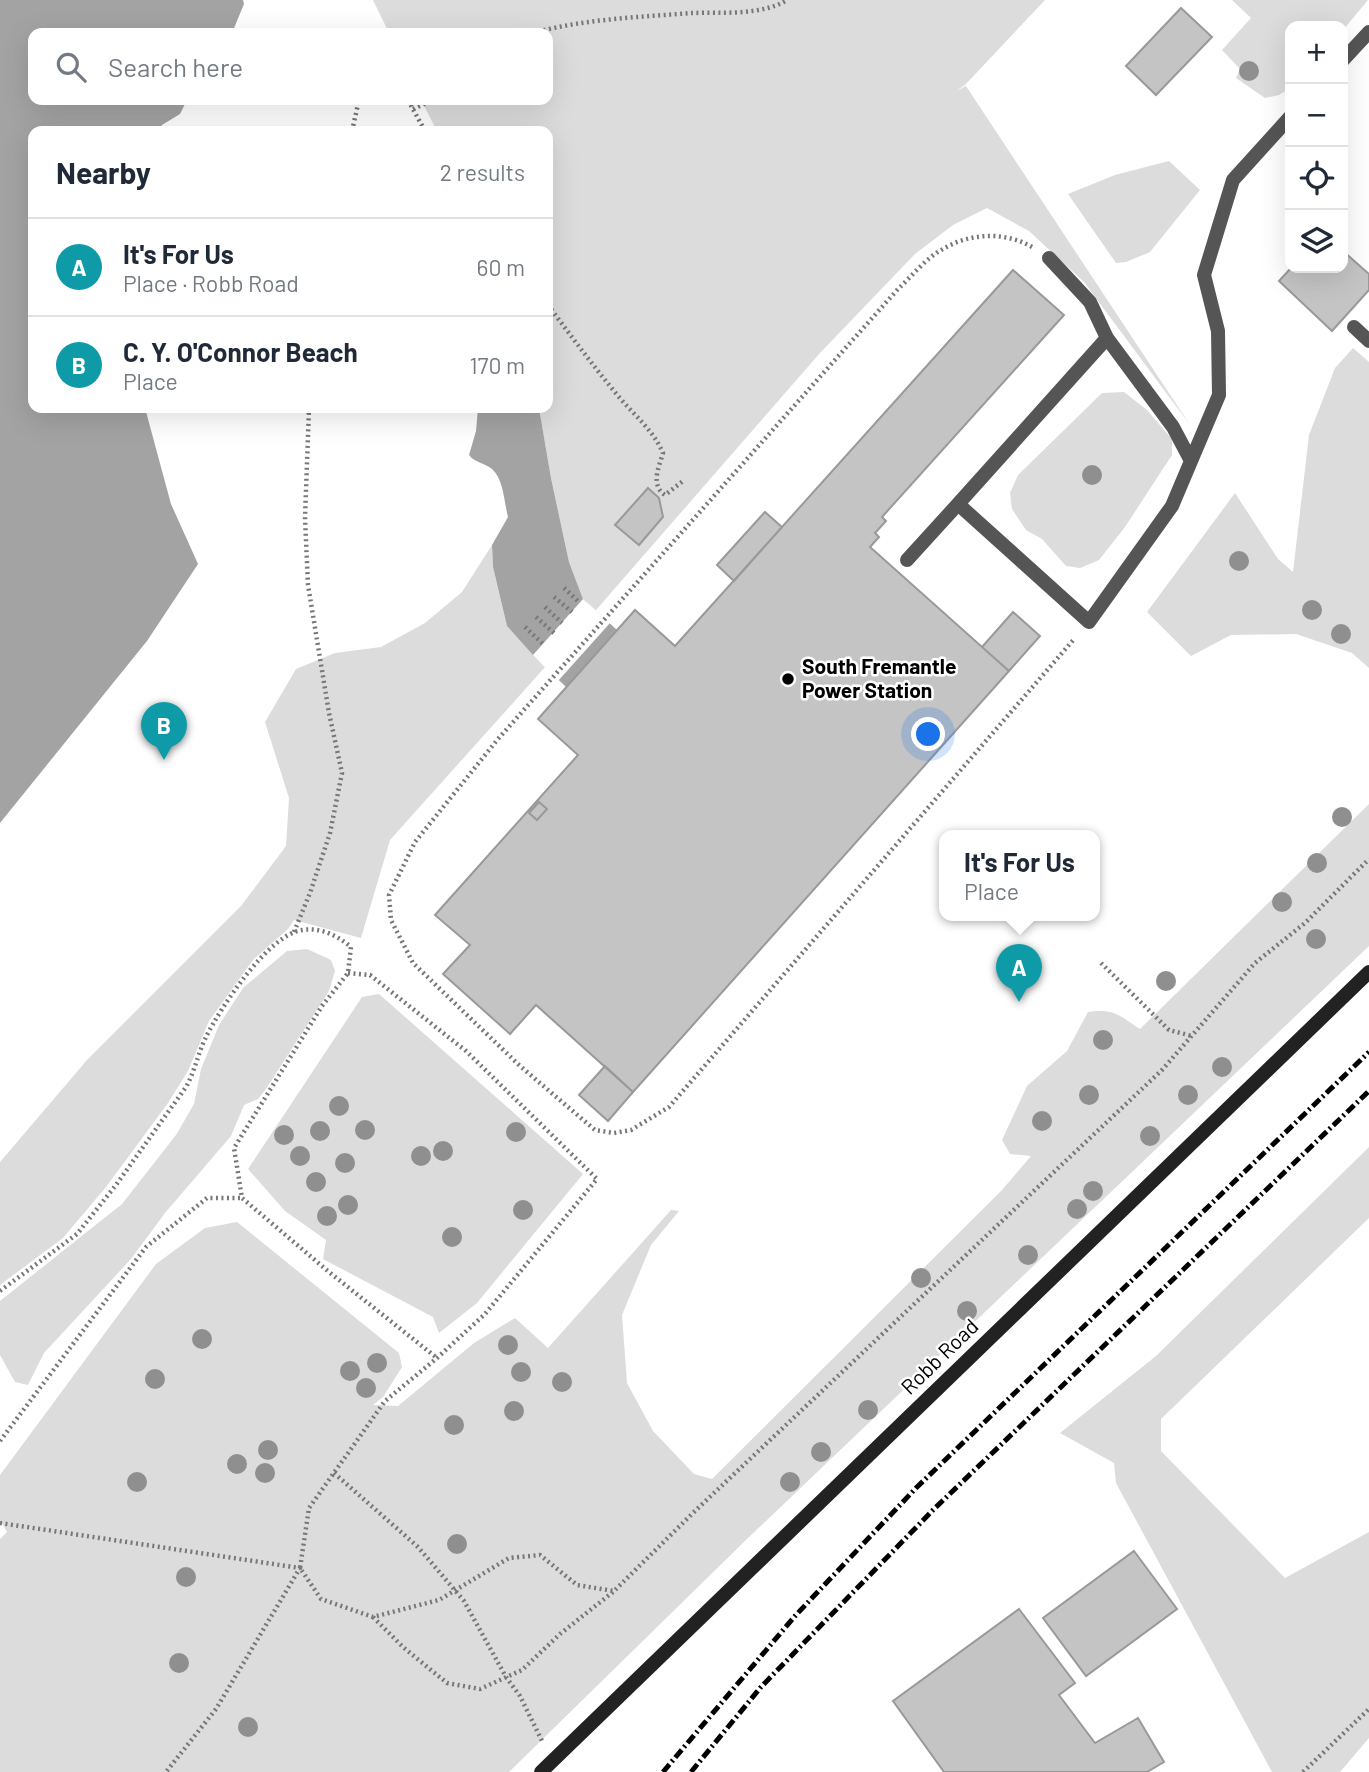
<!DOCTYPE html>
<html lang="en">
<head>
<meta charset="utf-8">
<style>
  :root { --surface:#fff; --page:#f6f6f7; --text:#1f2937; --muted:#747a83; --line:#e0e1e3; --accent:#b45309 }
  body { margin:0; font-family:Barlow,sans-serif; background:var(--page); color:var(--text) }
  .controls { position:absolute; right:21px; top:21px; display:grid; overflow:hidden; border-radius:14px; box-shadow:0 7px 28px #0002 }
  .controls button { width:63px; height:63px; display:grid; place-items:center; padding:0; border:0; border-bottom:2px solid var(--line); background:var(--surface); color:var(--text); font:35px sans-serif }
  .you { position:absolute; left:929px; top:735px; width:24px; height:24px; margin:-18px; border:5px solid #fff; border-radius:50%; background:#1a73e8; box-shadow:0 0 0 10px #1a73e833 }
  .badge { display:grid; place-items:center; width:46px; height:46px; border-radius:50%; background:var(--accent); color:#fff; font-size:23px; font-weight:700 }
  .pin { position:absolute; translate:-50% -58px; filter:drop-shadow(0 2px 4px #0008) }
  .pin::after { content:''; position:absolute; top:37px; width:24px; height:21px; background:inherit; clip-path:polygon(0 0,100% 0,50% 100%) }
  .popup { position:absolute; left:939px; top:830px; width:161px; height:91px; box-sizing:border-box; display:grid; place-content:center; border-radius:14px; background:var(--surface); filter:drop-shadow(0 2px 5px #0005); font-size:23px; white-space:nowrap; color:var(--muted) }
  .popup b { font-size:26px; color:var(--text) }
  .popup::after { content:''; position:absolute; left:50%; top:100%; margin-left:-14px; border:14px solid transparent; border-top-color:var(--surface) }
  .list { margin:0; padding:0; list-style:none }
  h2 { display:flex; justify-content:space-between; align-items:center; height:91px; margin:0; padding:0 28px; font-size:30px }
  h2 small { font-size:23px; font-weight:400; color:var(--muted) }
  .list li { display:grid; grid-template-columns:46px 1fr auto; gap:21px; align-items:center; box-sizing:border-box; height:98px; padding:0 28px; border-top:2px solid var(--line) }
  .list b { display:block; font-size:26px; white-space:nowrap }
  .list p { margin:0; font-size:23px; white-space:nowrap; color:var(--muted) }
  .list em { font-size:23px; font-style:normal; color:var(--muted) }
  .icon { flex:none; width:38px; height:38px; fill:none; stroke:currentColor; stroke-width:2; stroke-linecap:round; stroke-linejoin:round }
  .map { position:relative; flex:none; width:1369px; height:1772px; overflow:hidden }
  .search { position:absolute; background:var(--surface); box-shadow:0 7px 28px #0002; left:28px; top:28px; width:525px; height:77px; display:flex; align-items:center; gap:18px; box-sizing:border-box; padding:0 24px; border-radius:14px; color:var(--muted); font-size:26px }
  .panel { position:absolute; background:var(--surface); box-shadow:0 7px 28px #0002; left:28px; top:126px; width:525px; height:287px; border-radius:14px }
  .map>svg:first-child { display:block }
  .green { fill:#dcdcdc }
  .water { fill:#a3a3a3 }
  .pier { fill:#fff }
  .building { fill:#c4c4c4; stroke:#999; stroke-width:2 }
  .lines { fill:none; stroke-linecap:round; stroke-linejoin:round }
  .path { stroke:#777; stroke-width:4.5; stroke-dasharray:2 3.5; stroke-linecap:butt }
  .lane { stroke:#555; stroke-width:14 }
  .secondary { stroke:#222; stroke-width:14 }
  .rail { stroke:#000; stroke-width:5; stroke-dasharray:10 3.5 2 3.5; stroke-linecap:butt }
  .tree { fill:#8f8f8f }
  .poi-dot { fill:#000; stroke:#fff; stroke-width:2.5 }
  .labels { text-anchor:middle; stroke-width:5; stroke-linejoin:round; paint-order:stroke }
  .poi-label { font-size:21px; font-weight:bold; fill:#000; stroke:#fff; text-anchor:start }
  .street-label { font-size:21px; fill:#000; stroke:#fff }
</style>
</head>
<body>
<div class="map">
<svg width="1369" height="1772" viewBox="0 0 1369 1772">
  <rect width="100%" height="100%" fill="#fff"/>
  <path class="green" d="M373,0h672l-80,85 -9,6 10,-5 224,339 -106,-143 -55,-51 -42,-23 -34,17 -38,29 -95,99 -224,257 -13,-11 -14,-37 -18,-84 -12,-70h9v-277h-111l-16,-31h127v-67h-159z
    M1232,0h136l-25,30v-4h-53v62l-11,7 -14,3 -29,-20 4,-9 -18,-19 29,-32z
    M1169,161l31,29 -50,62 -24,10 -10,1 -48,-69 47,-19z
    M1353,348l16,14v306l-17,-15 -56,-19 -65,1 -40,21 -44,-44 88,-119 43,66 15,13 16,-137 26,-67z
    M1124,392l23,18 25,29v16l-47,72 -26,33 -19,8 -14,-2 -24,-27 -16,-9 -14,-21 -2,-16 8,-18 84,-82z
    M492,545l1,22 14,59 39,40 -156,174 -29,98 -67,-18 -6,9 -35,31 -44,61 -21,50 -20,32 -62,84 -43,51 -63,47v-123l87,-102 154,-154 45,-60 3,-48 -24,-76 31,-53 39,-16 46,-6 44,-24 37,-31z
    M1369,804v142l-621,592 -239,234h-509v-233l7,-7 -7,-12v-45l102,-138 54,-73 49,-36 32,-6 162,131 3,14 -19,30 -10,8 25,1 76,-63 41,-25 33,30 123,-138 8,1 -28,34 -29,70 5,68 26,48 41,43 18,5 290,-289 29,-34 -21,-2 -8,-14 25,-54 40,-35 21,-39c26,-4 32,4 52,17z
    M307,949l24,11 4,11 -6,20 -63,98 -8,10 -14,6 -13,31 -66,77 -34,46 -87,94 -16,32 -13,-3 -15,-27v-54l122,-97 54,-69 18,-31 7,-35 18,-44 24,-37 44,-37z
    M379,994l204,180 -106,129 -38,30 -6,-16 -110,-58 3,-19 -41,-29 -37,-42 114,-172z
    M1369,1147v71l-208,201v32l124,127 84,-46v206l-29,34h-68l-156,-289 -2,-20 -54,-30 96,-77z"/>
  <path class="water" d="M0,0h243l1,4 -12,29h-199v67h154l-7,14 -18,11 -3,6h-126v277h112l26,96 27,60 -51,77 -147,182z
    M478,408h61l12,70 18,84 14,37 34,31 -51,57 -33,-32 -26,-29 -14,-59 -1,-22 16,-28c-4,-15 -4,-37 -16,-48 -7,-6 -17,-6 -23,-14l7,-24z"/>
  <path class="pier" d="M583,599l27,24 -52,58 -25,-26z"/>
  <path class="building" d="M1181,8l31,29 -56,58 -30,-29z
    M1343,251l26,23v16l-37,41 -53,-50 12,-13h52z
    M1013,270l51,45 -182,202 4,4 -11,12 4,4 -9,10 139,124 -376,421 -97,-87 -26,29 -67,-60 27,-29 -35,-30 143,-160 -40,-36 97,-109 40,36z
    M648,488l11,10 4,19 -24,28 -24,-20z
    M765,512l17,15 -48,54 -17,-16z
    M1013,612l27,24 -31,35 -27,-24z
    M539,802l8,7 -10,11 -8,-7z
    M605,1066l28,26 -25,29 -29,-26z
    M1134,1551l43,58 -91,67 -43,-58z
    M1019,1609l56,74 -16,12 36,48 43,-25 26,44 -17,10h-203l-51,-71z"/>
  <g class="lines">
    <path class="path" d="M533,33c51,-14 107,-16 159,-20 29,-1 69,3 95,-13
      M408,100l17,31
      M413,109l20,-9
      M352,131l7,-31
      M1032,247c-28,-16 -62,-14 -89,2 -17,9 -31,27 -45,40l-400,450 -83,103 -26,53 2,25 22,43 107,103 75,64 19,3 17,-3 38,-23 406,-469
      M548,305c23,31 46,62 71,92 16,19 34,33 44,56 -4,14 -13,32 2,42l18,-14
      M564,588l16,15
      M554,597l18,15
      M545,607l17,16
      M536,617l18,16
      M525,627l18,17
      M294,932l16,-39 20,-60 12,-60 -13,-60 -21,-128 -3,-67 4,-110
      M1101,963l68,67 23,6
      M348,973l22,2 96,76 131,128 -112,135 -48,44 -52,43 -76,107 -9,60 21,31 52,18 66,-17 70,-42 31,-3 37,30 37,6 82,-81 466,-440 93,-107 50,-40 64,-64
      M0,1291l77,-57 39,-49 70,-98c9,-16 12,-34 20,-50 15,-30 62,-102 96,-107 19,-3 36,6 49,17l-3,26 -26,33 -88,142 8,50 87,74 108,86
      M0,1441l146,-194 61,-49h35
      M334,1473l84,74 46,54 42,76 14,19 23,47
      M0,1523l300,45 -84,141 -50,63
      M373,1617l31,31 43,35 33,6 42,-19 38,-36 53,-42
      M1303,1772l66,-63"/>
    <path class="lane" d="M1343,60l26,-28
      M1049,258l41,44 17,36 -149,166 131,118 83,-116 47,-111 -1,-64 -14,-56 29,-95 57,-63
      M1354,327l15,14
      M1107,338l66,89 18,34
      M907,560l51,-56"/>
    <path class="secondary" d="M541,1772l828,-800"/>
    <path class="rail" d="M663,1772l132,-156 121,-128 453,-436
      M691,1772l70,-85 172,-177 436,-419"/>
  </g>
  <g class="tree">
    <circle cx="1249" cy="71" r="10"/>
    <circle cx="1092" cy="475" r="10"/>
    <circle cx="1239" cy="561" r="10"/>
    <circle cx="1312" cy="610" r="10"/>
    <circle cx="1341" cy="634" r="10"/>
    <circle cx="1342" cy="817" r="10"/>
    <circle cx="1317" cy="863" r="10"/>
    <circle cx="1282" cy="902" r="10"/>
    <circle cx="1316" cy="939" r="10"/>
    <circle cx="1166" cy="981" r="10"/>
    <circle cx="1103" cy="1040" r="10"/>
    <circle cx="1222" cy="1067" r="10"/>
    <circle cx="1089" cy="1095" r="10"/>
    <circle cx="1188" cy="1095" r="10"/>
    <circle cx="339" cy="1106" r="10"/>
    <circle cx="1042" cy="1121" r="10"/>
    <circle cx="365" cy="1130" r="10"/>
    <circle cx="320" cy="1131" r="10"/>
    <circle cx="516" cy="1132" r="10"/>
    <circle cx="284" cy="1135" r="10"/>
    <circle cx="1150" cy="1136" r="10"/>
    <circle cx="443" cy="1151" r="10"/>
    <circle cx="300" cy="1156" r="10"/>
    <circle cx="421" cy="1156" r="10"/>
    <circle cx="345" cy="1163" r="10"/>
    <circle cx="316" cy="1182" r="10"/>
    <circle cx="1093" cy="1191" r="10"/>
    <circle cx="348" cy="1205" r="10"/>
    <circle cx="1077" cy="1209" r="10"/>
    <circle cx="523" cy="1210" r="10"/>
    <circle cx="327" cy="1216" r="10"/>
    <circle cx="452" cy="1237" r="10"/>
    <circle cx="1028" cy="1255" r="10"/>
    <circle cx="921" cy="1278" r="10"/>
    <circle cx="967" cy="1311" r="10"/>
    <circle cx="202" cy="1339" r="10"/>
    <circle cx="508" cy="1345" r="10"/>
    <circle cx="377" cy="1363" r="10"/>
    <circle cx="350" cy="1371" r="10"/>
    <circle cx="521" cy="1372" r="10"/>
    <circle cx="155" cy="1379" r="10"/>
    <circle cx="562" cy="1382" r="10"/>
    <circle cx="366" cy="1388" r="10"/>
    <circle cx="868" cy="1410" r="10"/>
    <circle cx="514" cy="1411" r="10"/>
    <circle cx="454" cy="1425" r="10"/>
    <circle cx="268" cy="1450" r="10"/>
    <circle cx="821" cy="1452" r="10"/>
    <circle cx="237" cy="1464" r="10"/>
    <circle cx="265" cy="1473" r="10"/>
    <circle cx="137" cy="1482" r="10"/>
    <circle cx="790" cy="1482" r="10"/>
    <circle cx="457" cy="1544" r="10"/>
    <circle cx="186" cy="1577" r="10"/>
    <circle cx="179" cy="1663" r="10"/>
    <circle cx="248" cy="1727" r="10"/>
  </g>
  <circle class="poi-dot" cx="788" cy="679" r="7"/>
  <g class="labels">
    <g class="poi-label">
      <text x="802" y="674">South Fremantle<tspan x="802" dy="24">Power Station</tspan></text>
    </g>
    <g class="street-label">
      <text transform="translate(940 1357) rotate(-44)" y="7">Robb Road</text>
    </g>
  </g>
</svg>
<div class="controls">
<button>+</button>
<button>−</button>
<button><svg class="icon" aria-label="locate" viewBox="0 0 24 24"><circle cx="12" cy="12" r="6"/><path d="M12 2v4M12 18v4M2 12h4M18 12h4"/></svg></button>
<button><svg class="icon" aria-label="layers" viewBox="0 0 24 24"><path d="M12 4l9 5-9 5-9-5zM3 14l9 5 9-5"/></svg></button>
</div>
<div class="you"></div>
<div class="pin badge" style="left:1019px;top:1002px;background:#0f9aa8">A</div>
<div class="popup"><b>It's For Us</b>Place</div>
<div class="pin badge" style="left:164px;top:760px;background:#0f9aa8">B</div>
<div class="search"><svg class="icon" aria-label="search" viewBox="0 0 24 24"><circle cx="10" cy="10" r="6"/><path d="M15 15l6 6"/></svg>Search here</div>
<section class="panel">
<h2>Nearby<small>2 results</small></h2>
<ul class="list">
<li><span class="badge" style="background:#0f9aa8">A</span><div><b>It's For Us</b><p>Place · Robb Road</p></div><em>60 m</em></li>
<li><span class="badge" style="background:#0f9aa8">B</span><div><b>C. Y. O'Connor Beach</b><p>Place</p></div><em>170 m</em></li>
</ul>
</section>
</div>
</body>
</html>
